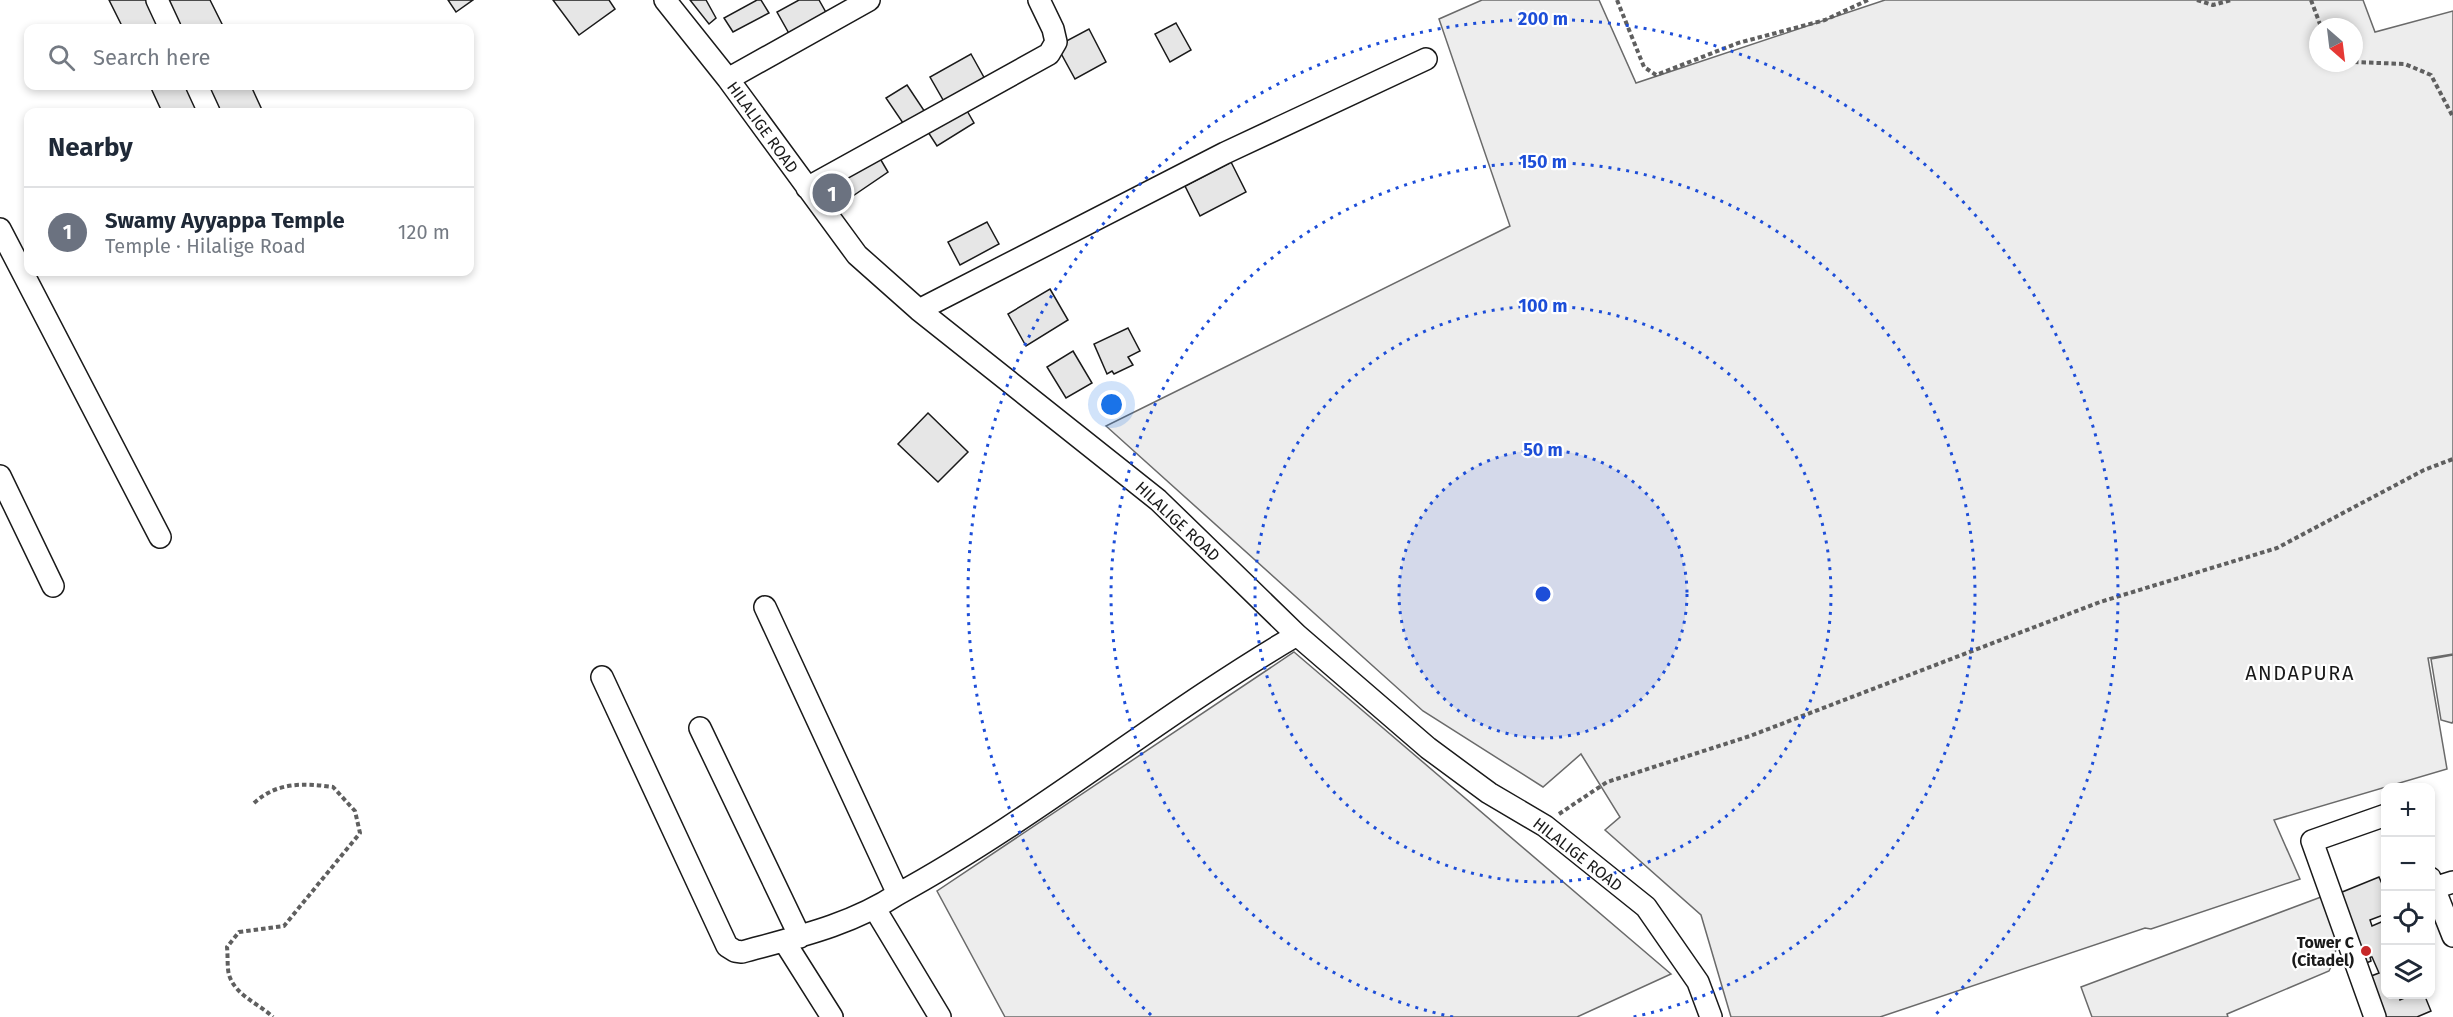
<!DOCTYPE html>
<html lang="en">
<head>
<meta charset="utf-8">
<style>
  :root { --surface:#fff; --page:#f6f6f7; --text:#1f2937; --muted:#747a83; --line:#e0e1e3; --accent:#ea580c }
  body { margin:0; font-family:"Fira Sans",sans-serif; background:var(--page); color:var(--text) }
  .controls { position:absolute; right:18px; bottom:18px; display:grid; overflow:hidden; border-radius:12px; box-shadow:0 3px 9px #0003 }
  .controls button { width:54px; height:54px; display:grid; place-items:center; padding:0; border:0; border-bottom:2px solid var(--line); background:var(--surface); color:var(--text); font:30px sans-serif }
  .compass { position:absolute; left:2309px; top:18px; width:54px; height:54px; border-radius:50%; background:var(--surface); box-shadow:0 3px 9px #0003; rotate:152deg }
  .you { position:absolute; left:1112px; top:405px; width:21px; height:21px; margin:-15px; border:4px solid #fff; border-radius:50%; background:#1a73e8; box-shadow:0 0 0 9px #1a73e833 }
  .badge { display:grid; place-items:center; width:39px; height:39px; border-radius:50%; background:var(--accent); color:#fff; font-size:20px; font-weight:700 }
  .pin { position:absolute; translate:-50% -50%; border:3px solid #fff; box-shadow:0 2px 6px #0006 }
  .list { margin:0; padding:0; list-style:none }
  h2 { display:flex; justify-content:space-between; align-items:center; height:78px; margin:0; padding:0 24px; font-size:26px }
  h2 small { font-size:20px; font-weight:400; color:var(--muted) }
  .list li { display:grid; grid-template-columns:39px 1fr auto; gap:18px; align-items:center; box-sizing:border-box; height:90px; padding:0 24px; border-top:2px solid var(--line) }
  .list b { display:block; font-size:22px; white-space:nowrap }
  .list p { margin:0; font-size:20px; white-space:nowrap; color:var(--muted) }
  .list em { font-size:20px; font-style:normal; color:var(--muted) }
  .icon { flex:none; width:33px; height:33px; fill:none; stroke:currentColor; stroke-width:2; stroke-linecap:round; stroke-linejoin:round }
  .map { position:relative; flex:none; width:2453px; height:1017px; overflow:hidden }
  .search { position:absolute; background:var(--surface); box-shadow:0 3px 9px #0003; left:24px; top:24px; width:450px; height:66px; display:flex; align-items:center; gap:15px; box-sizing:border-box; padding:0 21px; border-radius:12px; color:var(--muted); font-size:22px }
  .panel { position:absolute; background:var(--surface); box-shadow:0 3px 9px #0003; left:24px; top:108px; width:450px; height:168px; border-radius:12px }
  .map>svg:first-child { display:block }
  .green { fill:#ededed; stroke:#6a6a6a; stroke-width:1.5; fill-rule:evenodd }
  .building { fill:#e6e6e6; stroke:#1a1a1a; stroke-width:1.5 }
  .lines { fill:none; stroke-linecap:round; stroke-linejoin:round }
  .minor-casing { stroke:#1a1a1a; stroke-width:24 }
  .path { stroke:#5f5f5f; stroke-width:4; stroke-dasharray:4.5 3; stroke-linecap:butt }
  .minor { stroke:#fff; stroke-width:21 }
  .ring { fill:none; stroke:#1d4ed8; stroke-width:3; stroke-dasharray:3 6 }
  .poi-dot { fill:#c62828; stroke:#fff; stroke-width:2 }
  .labels { text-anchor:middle; stroke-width:4.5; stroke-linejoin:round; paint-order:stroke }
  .street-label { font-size:16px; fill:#1a1a1a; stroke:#fff }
  .poi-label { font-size:16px; font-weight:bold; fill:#1a1a1a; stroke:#fff; text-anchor:end }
  .quarter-label { font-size:20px; letter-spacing:1.5px; fill:#1a1a1a; stroke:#fff }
  .centre { fill:#1d4ed8; stroke:#fff; stroke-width:3 }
  .ring-label { font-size:18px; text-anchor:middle; font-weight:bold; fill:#1d4ed8; stroke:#fff; stroke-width:4.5; stroke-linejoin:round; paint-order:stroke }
</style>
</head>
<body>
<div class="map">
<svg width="2453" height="1017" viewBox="0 0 2453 1017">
  <rect width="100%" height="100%" fill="#fff"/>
  <path class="green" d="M1482,0h117l37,83 249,-83h478l12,32 78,-21v643l-25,4 19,111 -173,51 26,59 -149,50 -6,-1 -265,89h-149l-30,-102 -96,-85 15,-13 -39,-63 -38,33 -120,-76 -317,-285 404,-200 -71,-207zM2318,27h36v36h-36z
    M1294,652l377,322 -94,43h-572l-68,-126z
    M2453,655v66l-1,2 -11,-3 -10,-61z
    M2321,897c11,27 23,45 8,74l-102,43 1,3h-136l-11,-30z"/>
  <path class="building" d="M109,0h43l13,28h-42z
    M168,0h42l14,28h-43z
    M448,0h25l-17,12z
    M553,0h56l6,9 -36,26z
    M690,0h16l10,18 -7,6z
    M757,0h4l8,13 -36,19 -9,-14z
    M799,0h20l9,16 -37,21 -14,-25z
    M1176,23l15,27 -21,12 -15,-28z
    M1089,29l17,33 -31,17 -18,-33z
    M971,54l15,27 -40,24 -16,-28z
    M907,85l18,27 -20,14 -19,-28z
    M150,86h42l13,26h-43z
    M208,86h43l12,26h-42z
    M966,109l8,14 -37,23 -9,-14z
    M878,155l10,17 -44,30 -9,-17z
    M1231,162l15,30 -46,24 -15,-30z
    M987,222l12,22 -39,21 -12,-23z
    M1050,289l18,31 -42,26 -18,-32z
    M1128,328l12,23 -12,6 5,8 -19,9 -2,-3 -5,3 -13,-30z
    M1073,351l19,32 -26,15 -19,-31z
    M928,413l40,39 -30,30 -40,-38z
    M2379,877l7,16v21l-16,6 2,6 14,-6v74h13l1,6 14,-6h10l7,17 -14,6h-44l-15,-36 21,-8 -7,-16h-2l1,4 -7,3 -34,-67z"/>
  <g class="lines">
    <g class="minor-casing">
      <path id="minor" d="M157,0l13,28
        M665,0l63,79 129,176 62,55 239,190 139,135 131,113 61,45 56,33 101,81 52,75 13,35
        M728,79l141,-79
        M197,86l12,26
        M807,188l242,-134 7,-12 -3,-13 -14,-29
        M0,229l160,308
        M919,310l306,-157 201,-94
        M0,476l53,110
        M765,607l133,287c139,-76 262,-179 399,-259
        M602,677l125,269 8,5 7,1c55,-15 109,-27 156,-58
        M700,728l100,209
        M2430,878l23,58
        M2434,888l19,-6
        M875,909l65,108
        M784,941l48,76
        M2375,1017l-63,-176 74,-26"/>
    </g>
    <path class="path" d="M1617,0l27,67 12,8 82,-32 87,-23 43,-20
      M2197,0l16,5 18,-5
      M2311,0l10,27
      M2354,62l51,2 26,11 22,42
      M254,803c23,-21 49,-20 79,-16l22,24 5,22 -76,93 -45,6 -12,15c1,9 0,20 2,28 7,21 29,28 44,42
      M1559,814l48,-32 143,-46 350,-134 177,-54 147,-78 29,-11"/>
    <use href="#minor" class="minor"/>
  </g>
  <circle cx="1543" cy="594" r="144" fill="#1d4ed8" fill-opacity=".12"/>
  <g class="ring">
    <circle cx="1543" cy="594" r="144"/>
    <circle cx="1543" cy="594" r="288"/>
    <path d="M1453 1017A432 432 0 1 1 1633 1017"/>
    <path d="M1151 1015A575 575 0 1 1 1935 1015"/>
  </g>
  <circle class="poi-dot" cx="2366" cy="951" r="6"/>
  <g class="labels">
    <g class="street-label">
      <text transform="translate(763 127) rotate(54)" y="6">HILALIGE ROAD</text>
      <text transform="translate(1178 521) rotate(43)" y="6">HILALIGE ROAD</text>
      <text transform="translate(1578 854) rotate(38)" y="6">HILALIGE ROAD</text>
    </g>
    <g class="poi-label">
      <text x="2354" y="948">Tower C<tspan x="2354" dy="18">(Citadel)</tspan></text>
    </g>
    <g class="quarter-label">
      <text x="2300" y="680">ANDAPURA</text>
    </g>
  </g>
  <circle cx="1543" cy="594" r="9" class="centre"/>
  <g class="ring-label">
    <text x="1543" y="25">200 m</text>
    <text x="1543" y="168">150 m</text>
    <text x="1543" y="312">100 m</text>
    <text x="1543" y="456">50 m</text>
  </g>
</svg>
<div class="controls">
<button>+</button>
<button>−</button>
<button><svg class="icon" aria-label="locate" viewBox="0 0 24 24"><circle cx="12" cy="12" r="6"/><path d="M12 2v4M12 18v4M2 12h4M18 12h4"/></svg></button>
<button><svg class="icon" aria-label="layers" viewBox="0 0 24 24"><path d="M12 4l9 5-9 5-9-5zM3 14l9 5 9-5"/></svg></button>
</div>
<svg class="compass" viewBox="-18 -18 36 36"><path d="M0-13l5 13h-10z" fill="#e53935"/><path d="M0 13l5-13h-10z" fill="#747a83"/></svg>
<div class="you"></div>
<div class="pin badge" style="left:832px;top:193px;background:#6b7280">1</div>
<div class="search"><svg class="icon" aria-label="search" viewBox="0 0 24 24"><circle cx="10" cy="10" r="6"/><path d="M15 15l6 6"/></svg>Search here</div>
<section class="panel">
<h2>Nearby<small></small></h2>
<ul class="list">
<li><span class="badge" style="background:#6b7280">1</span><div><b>Swamy Ayyappa Temple</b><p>Temple · Hilalige Road</p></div><em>120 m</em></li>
</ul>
</section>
</div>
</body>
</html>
